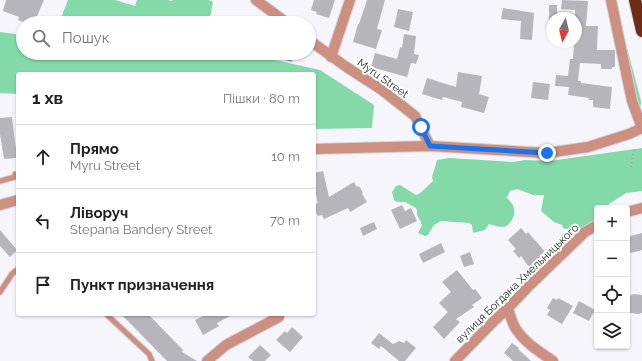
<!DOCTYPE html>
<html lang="uk">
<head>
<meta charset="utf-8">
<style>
  :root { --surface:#fff; --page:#f2f2f2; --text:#202124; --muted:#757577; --line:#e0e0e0 }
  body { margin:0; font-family:Raleway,sans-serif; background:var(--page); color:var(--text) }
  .controls { position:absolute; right:12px; bottom:12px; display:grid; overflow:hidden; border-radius:4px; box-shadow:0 1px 3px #0004 }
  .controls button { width:36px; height:36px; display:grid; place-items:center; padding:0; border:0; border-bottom:1px solid var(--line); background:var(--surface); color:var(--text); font:20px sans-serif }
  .compass { position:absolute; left:546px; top:12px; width:36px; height:36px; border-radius:50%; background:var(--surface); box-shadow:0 1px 3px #0004; rotate:188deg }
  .stop { position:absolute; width:12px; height:12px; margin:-9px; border:3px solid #1a73e8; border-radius:50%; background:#fff }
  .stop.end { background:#1a73e8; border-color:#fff; box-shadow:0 1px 4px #0008 }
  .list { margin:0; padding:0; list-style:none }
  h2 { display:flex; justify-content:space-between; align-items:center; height:52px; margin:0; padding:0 16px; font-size:17px }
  h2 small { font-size:13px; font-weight:400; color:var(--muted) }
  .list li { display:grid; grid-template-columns:26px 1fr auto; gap:12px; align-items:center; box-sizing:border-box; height:64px; padding:0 16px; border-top:1px solid var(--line) }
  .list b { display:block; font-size:15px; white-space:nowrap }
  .list p { margin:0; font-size:13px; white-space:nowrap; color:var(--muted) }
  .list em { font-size:13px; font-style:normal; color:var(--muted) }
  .icon { flex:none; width:22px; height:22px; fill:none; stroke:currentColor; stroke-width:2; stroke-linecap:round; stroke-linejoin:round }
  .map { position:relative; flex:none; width:642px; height:361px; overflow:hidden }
  .search { position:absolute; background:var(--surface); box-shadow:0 1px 3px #0004; left:16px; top:16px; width:300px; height:44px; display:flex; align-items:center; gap:10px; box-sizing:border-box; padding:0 14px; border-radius:22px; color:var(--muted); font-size:15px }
  .panel { position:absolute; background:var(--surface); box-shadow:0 1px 3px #0004; left:16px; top:72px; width:300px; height:244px; border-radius:4px }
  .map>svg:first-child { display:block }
  .green { fill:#83d9a7 }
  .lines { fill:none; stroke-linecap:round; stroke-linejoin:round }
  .stream { stroke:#81a5ee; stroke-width:3 }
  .building { fill:#b5b5bb }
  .lane-casing { stroke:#d3d3d8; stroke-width:7 }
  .street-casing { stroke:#d3d3d8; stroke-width:12 }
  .highway-casing { stroke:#d3d3d8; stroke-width:14 }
  .path { stroke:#a0a0a4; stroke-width:2; stroke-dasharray:1 3; stroke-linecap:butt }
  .lane { stroke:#cc8f80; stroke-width:5 }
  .street { stroke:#cc8f80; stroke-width:10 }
  .highway { stroke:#702a18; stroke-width:12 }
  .route { stroke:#1a73e8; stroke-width:5 }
  .labels { text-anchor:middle; stroke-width:4; stroke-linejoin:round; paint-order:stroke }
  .street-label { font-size:11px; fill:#1f1f21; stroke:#fff }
</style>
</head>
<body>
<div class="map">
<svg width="642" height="361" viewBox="0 0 642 361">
  <rect width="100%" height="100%" fill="#f5f5fb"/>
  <path class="green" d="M68,0h47l20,6 2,-6h31l4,1 1,-1h36l4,2 -4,21h-150z
    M614,0h3l8,40 16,61v3l-2,6z
    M0,32l23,3v18h221l76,17 54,35 -2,23 -58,1v-55h-296v20l-18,-1z
    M642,148v43l-16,2 -17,11 -2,4h-10v11l-10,9 -9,5 -15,-5 -1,-3 -8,-3 -13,-11 3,-16h-11l-16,-6 -7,2 -3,7c3,3 6,6 7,10 2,7 -4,19 -12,19 -4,0 -9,-2 -13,-3l-4,6 -12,3 -1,-8 -3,-2 -28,-2 -7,4 -6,10 -3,1 -7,-3 4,-7 -1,-4 -4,-7v-4l-1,-3 -11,-6h-8l-3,-2 -2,-8 4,-6 4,-1 16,10 3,-1 14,-13 -1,-4 5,-17 12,-2 64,4 12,-2 25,1z"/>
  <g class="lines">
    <path class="stream" d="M264,53l27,7"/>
  </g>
  <path class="building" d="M6,0h38l-10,23h-9l-7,-3 1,-3 -16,-6z
    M314,0h21l-6,18 -13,-4 1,-2 -6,-2z
    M367,0h18l-8,29 5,1 -6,19 -23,-7 5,-18h1z
    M562,0l26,1 -2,25h12l-1,24h18v17h-3v2h-11v-5l-21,-1 -2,18h3v2l31,4 -2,22 -17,-2v-7h-5l1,-2 -21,-3 1,-8 -14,-1 1,-11 12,1 2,-17h3l1,-17h2l-1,-32 -14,-1z
    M549,5h8v13h-5v12h-3z
    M503,8l31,5 -2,27 -12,-1 1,-18 -20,-2z
    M398,9l15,3 -4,19 -15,-4z
    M404,34l12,2 -2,18 5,1 -3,9 -5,-1 -4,14 -36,-10 4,-14 22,6 3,-12 2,1z
    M458,72l24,4 -3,18 10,3 -5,16 -23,-6 1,-5 -19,-5 -1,3 -7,-2 -13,-4 5,-16 29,9z
    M533,82l17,2 -2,16 -17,-2z
    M12,117l5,41 -13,1 -4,-25v-16z
    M323,171l6,26 25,-15 3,5 2,-1 4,7 -1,1 5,8 -17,10 -2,-4 -24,11 -2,-4 -4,1 -4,-7v-4l4,-2 -3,-14h-1v-16z
    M402,205l3,6 6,-3 6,13 -17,8 -9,-19z
    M374,222l3,7 -14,7 -3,-8z
    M521,228l5,6 2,-2 18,21 -17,14 -8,-11 -2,2 -6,-7 3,-2 -8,-9z
    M0,230l17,20 -7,7 -10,-11z
    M642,233v17l-15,4v-17z
    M441,243l4,9 -22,11 -4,-9z
    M470,252l4,12 -10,3 -4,-11z
    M457,270l16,20 2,-1 7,9 -10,7 2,2 -18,12 4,3 -16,17 -11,-12 15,-15 -9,-9 12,-11 -9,-10z
    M634,294l8,1v18l-5,1 -6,-1 -4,-2v-13l4,-3z
    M553,298l4,2 1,-2 15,8 -11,18 -15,-9 3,-5 -3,-2z
    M579,301l16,9 -6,11 -16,-8z
    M121,314h27l35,36 -1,2 15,9h-30z
    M207,314h27l-17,9 2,3 -16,9 -8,-15z
    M292,327l11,10 -13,15 -14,-12 9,-9 2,2z
    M379,333l14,11 6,-3 5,2 2,-3 10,8 -11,13h-6l-18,-15 -2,3 -8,-6z
    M512,343l7,5 -1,1 13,12h-18l-9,-8z
    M260,345l11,10 -6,6h-12l-5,-4z"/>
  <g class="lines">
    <g class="lane-casing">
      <path id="lane" d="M0,181l15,-4v-3
        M0,292l12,-18 6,-5
        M106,314l43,40 3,7"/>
    </g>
    <g class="street-casing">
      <path id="street" d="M256,0l31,23
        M611,0l21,101 10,27
        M309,40l36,26 37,24 33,26 15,30
        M331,57l19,-57
        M314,149l116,-3 117,7 41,-6 41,-13 13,-6
        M0,205l18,-5
        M627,212l15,-4
        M508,308c2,7 4,15 8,21 9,14 24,23 37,32
        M207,361l19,-16 53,-28
        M455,361l39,-40 14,-13 20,-21 57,-55 12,-7"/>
    </g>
    <g class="highway-casing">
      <path id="highway" d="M635,0l7,31"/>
    </g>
    <path class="path" d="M631,167l3,-18"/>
    <use href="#lane" class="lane"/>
    <use href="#street" class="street"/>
    <use href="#highway" class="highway"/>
  </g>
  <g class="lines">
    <path class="route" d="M421,127l9,19 117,7"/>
  </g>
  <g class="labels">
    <g class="street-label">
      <text transform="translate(383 78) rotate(35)" y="4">Myru Street</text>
      <text transform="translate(517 283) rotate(-44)" y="4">вулиця Богдана Хмельницького</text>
    </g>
  </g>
</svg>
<div class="controls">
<button>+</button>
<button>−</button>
<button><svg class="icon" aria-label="locate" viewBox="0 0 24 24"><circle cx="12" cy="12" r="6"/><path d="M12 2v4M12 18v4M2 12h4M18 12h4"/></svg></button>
<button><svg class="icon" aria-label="layers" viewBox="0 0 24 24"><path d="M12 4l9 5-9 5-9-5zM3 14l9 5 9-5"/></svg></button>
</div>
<svg class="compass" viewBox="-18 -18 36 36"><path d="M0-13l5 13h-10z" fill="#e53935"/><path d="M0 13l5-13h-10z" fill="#757577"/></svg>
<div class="stop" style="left:421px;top:127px"></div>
<div class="stop end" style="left:547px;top:153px"></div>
<div class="search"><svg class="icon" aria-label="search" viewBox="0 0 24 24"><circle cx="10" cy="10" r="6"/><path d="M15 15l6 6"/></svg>Пошук</div>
<section class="panel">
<h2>1 хв<small>Пішки · 80 m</small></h2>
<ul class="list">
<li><svg class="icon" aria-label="ahead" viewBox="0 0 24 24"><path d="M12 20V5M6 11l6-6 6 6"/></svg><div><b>Прямо</b><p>Myru Street</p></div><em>10 m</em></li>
<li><svg class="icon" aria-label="left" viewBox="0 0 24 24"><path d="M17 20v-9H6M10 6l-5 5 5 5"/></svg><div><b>Ліворуч</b><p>Stepana Bandery Street</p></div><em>70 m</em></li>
<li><svg class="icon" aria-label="arrive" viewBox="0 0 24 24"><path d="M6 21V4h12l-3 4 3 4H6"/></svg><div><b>Пункт призначення</b></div></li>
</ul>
</section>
</div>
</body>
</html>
